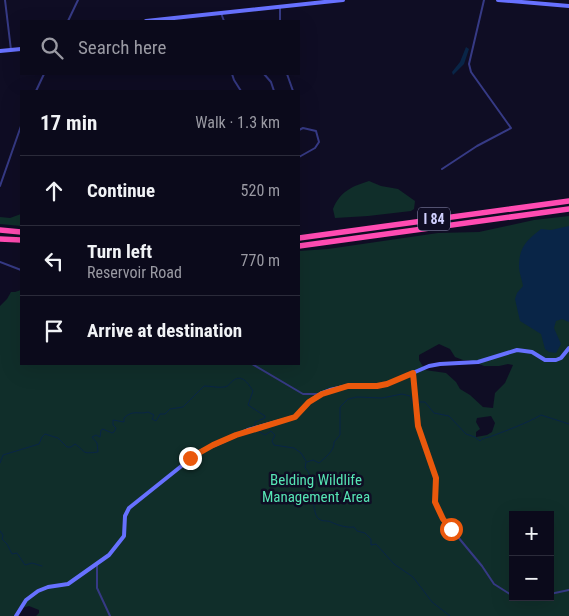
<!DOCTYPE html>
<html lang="en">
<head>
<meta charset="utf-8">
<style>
  :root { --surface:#0b0a1b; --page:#141324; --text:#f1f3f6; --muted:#9a9aa3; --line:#2b2b3a }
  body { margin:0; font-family:"Roboto Condensed",sans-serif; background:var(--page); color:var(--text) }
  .controls { position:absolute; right:15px; bottom:15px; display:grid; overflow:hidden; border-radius:0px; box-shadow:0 5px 20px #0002 }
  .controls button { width:45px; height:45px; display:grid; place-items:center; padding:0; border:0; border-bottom:1px solid var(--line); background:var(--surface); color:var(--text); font:25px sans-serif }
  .stop { position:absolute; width:15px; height:15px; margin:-11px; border:4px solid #ea580c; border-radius:50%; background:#fff }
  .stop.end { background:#ea580c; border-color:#fff; box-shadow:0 1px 5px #0008 }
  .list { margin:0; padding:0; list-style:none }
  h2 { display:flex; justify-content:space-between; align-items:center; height:65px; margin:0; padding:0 20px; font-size:21px }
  h2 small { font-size:16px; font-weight:400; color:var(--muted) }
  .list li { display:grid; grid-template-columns:32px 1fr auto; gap:15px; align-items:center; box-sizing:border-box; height:70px; padding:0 20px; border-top:1px solid var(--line) }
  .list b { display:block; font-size:19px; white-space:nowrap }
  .list p { margin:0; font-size:16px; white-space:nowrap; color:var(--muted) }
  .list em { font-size:16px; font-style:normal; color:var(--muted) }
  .icon { flex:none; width:28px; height:28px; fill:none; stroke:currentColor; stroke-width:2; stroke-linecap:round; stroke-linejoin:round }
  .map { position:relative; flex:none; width:569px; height:616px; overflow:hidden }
  .search { position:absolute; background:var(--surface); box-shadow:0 5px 20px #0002; left:20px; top:20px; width:280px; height:55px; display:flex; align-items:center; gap:12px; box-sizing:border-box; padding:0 18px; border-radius:0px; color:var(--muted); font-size:19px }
  .panel { position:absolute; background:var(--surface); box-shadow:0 5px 20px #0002; left:20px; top:90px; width:280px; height:275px; border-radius:0px }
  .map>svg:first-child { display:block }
  .green { fill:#102e2a; fill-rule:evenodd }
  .water { fill:#092547 }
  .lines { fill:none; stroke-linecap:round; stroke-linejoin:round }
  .stream { stroke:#092547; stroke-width:1 }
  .street { stroke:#363a85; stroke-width:2 }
  .secondary { stroke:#6771ff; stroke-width:4 }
  .highway { stroke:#ff4bb2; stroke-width:5.5 }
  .route { stroke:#ea580c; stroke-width:6 }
  .labels { text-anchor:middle; stroke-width:5; stroke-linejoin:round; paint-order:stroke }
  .shield { fill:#0f0d24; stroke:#9796bd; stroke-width:1 }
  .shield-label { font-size:14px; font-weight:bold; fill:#d1d0ff }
  .park-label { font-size:15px; fill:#56e5b4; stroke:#0f0d24 }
</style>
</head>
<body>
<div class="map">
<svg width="569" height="616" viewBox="0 0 569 616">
  <rect width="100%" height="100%" fill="#0f0d24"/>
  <path class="green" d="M369,181l12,5 17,3 17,12 -1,8 -3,2 -43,5 -33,2 -2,-9c7,-18 20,-23 36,-28z
    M21,214v12l-21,-2v-7l10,1z
    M569,216v400h-533l3,-3v-3l-10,-4 -11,3 -4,7h-14v-310l7,-7 4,-7h4l6,-2v74h278v-113l29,-2 110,-16 41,-1 55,-12zM439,344l11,5 5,8 8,3h6l15,6h15l9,-2 5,1 -8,18 -10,10 -2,15 -10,-1 -13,-12 -10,-6 -4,-7 -10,-9 -21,-3 -6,-10v-5zM491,416l4,7 -3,9 -5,3 -11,2v-5l4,-3 -4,-7 1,-4zM513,515h37v82h-37z"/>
  <path class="water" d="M466,47l3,2 -5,15 -11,11 -1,-3 8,-10z
    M569,226v96l-7,-3 -6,2 -2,7 7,16 -5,9 -7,-1 -4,-3 -4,-15 -21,-13 -5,-22 2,-6 6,-7c-1,-7 -4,-13 -4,-20 0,-19 8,-26 22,-37l10,1z"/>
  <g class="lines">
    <path class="stream" d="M418,402h7l9,11 15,3 17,18 9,3 5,4c4,-4 7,-3 12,-5 16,-6 35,-13 49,-21l28,9
      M256,430l9,5 6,-4 4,4 -3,6 2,4 20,3 7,5 5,8
      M306,462l-1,6c11,8 5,45 14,51 4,3 8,1 12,3 6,3 16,6 23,5l3,4 8,2 6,6v6l5,-1 18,20 19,13 19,25 18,14
      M307,462l6,-2 6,3c6,-5 16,-13 15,-21l6,-7v-28l8,-8 9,-2 25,1 20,-4 8,2 3,7
      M0,463l3,-8 36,-11 3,-7 3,-3 13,4 9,9h4l4,-3c12,8 5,10 23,8l-1,-9 -5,-6 4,-2 4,2 1,-7 2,-1 9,4 2,-1 2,-4 -3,-3v-5l11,2v-4c9,-9 15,-3 24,-6l6,3 -2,4 4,2 4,-7h5l5,-5 13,-2 21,-21c7,0 14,2 20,1 6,-1 5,-4 10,-7 9,-6 15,5 19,11l-5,14 17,11v2l-10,4v4
      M0,531l3,4 -1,4 5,5 5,10 5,-1 8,12 7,-2 10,3"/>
    <path class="street" d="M5,0l6,50
      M280,7v14
      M221,13l3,8
      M68,21l10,-21
      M232,74l2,6 7,11
      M264,74l7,8 3,9
      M287,74l6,17
      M36,91l8,-17
      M299,130l4,-2 13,3 3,11 -4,6 -16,9
      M442,169l35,-23 34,-18 -40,-56 -2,-8 15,-64
      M0,186l21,-60
      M0,262l21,8
      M252,364l51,30h15
      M413,373l5,53 18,52 -1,24 2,6 6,11 39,47 12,18 19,12
      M97,564v24l13,28
      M550,594l19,-4
      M515,597l13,3 11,-3"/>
    <path class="secondary" d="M498,0l71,6
      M146,21l197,-21
      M0,51l21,-2
      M16,616l10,-16 12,-9 10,-4 20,-3 41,-29 15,-19 1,-20 4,-8 70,-56 49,-22 47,-13 14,-15 13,-9 8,-3 18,-4h29l10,-2 42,-18 11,-2 38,-2 39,-12 15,2 13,8h11l5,-2 8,-10"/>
    <path class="highway" d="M0,230l21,2
      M299,238l270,-37
      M0,239l21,1
      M299,246l270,-37"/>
  </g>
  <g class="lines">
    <path class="route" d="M190,458l23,-13 23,-10 59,-18 14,-15 13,-8 26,-8h29l10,-2 26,-11 5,53 18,52 -1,24 8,17 8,10"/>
  </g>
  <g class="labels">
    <rect class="shield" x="418" y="207.5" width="32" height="23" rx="4"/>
    <g class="shield-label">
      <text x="434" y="224">I 84</text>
    </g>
    <g class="park-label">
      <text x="316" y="485">Belding Wildlife<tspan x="316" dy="17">Management Area</tspan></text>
    </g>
  </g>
</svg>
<div class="controls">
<button>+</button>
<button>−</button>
</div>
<div class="stop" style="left:451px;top:529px"></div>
<div class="stop end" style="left:190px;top:458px"></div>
<div class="search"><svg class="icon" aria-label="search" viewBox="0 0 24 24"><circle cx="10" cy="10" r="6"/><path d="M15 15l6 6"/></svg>Search here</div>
<section class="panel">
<h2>17 min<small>Walk · 1.3 km</small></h2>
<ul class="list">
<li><svg class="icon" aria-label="ahead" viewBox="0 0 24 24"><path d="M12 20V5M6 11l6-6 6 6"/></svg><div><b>Continue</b></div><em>520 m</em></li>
<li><svg class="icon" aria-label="left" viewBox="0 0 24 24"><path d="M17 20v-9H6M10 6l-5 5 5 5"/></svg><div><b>Turn left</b><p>Reservoir Road</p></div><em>770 m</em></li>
<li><svg class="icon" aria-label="arrive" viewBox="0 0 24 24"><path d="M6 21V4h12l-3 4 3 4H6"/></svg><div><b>Arrive at destination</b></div></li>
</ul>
</section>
</div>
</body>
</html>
